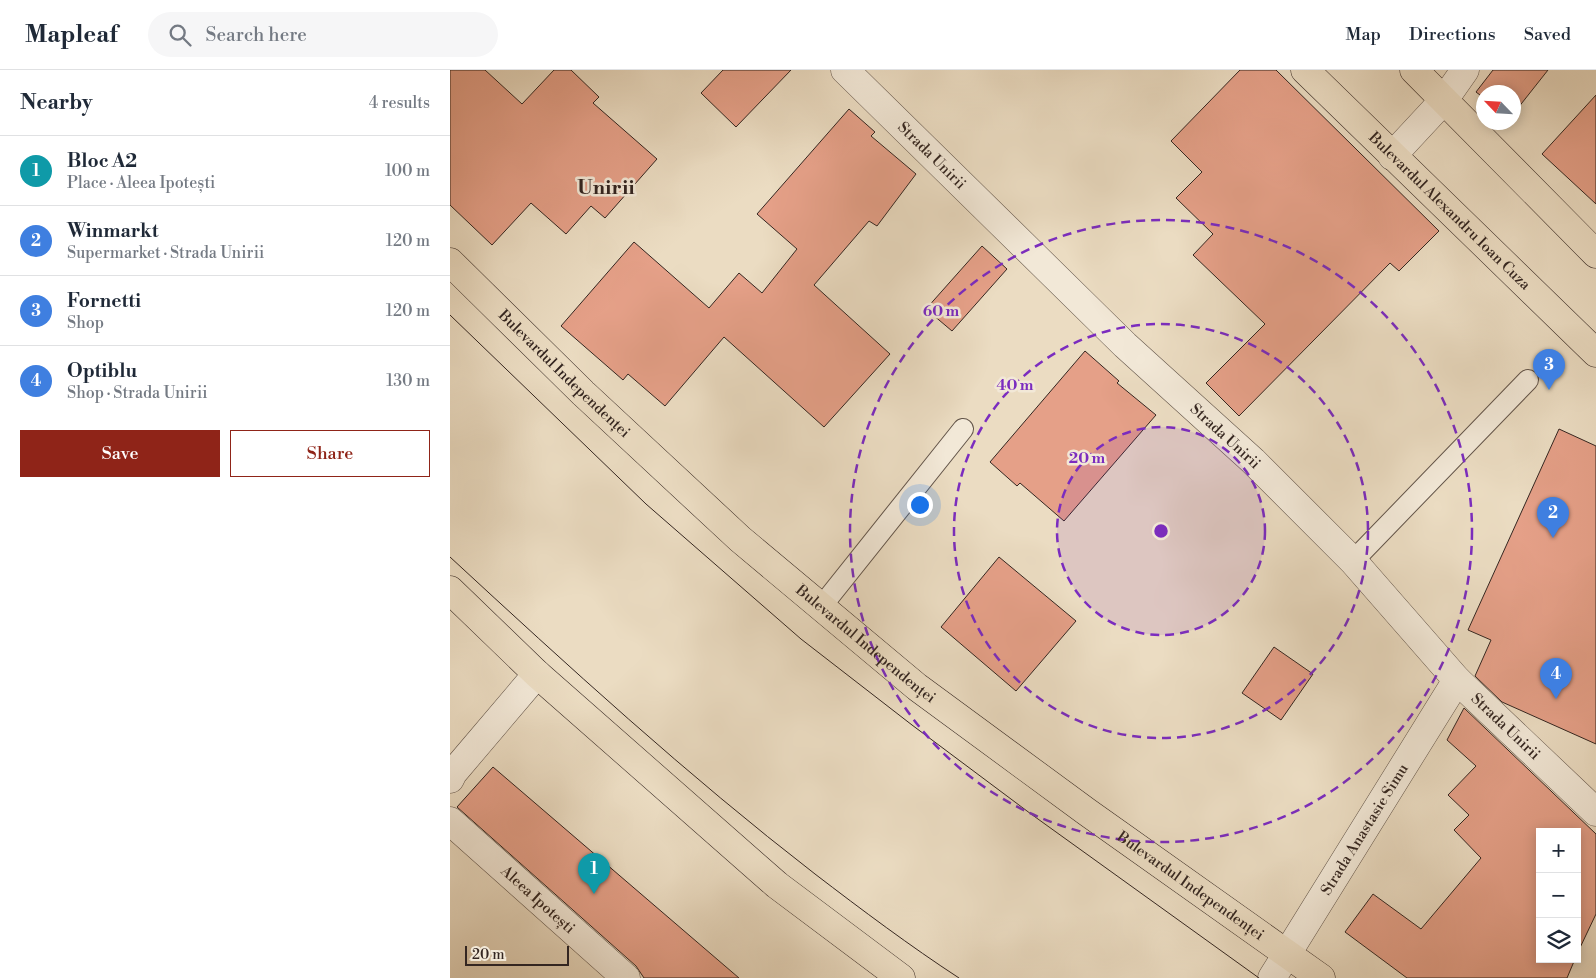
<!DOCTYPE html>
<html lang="en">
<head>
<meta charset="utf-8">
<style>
  :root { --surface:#fff; --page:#f6f6f7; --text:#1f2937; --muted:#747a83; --line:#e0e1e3; --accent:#8f2418 }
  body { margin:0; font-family:"Libre Bodoni",serif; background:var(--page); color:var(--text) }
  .controls { position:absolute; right:15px; bottom:15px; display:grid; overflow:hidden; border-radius:0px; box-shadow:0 2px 12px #0003 }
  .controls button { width:45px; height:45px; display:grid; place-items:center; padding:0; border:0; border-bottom:1px solid var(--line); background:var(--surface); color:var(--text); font:25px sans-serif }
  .compass { position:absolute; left:1026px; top:15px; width:45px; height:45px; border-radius:50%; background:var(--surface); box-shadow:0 2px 12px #0003; rotate:295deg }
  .scale { position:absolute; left:15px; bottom:12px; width:104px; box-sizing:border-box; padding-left:5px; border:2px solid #342621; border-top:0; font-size:14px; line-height:18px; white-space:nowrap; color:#342621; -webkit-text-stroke:4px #f2e8d7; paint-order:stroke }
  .you { position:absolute; left:469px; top:434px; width:18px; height:18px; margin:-12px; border:4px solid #fff; border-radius:50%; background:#1a73e8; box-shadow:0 0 0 8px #1a73e833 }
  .badge { display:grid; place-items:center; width:32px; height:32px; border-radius:50%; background:var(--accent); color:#fff; font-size:16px; font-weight:700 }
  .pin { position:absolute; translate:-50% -41px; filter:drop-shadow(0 1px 2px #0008) }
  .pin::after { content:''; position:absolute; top:26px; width:18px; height:15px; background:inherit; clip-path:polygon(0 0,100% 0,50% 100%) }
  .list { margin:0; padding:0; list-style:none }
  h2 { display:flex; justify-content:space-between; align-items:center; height:65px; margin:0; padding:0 20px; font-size:21px }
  h2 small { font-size:16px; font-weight:400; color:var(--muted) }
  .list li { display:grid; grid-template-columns:32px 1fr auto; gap:15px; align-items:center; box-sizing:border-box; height:70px; padding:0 20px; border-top:1px solid var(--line) }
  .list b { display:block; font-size:19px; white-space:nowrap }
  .list p { margin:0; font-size:16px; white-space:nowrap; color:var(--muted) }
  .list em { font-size:16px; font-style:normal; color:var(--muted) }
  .actions { display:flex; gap:10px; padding:15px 20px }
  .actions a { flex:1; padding:11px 0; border:1px solid var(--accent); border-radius:0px; text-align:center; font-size:18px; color:var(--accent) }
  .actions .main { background:var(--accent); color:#fff }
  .icon { flex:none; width:28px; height:28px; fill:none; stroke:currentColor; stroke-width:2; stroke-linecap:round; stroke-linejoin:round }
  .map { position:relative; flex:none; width:1146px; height:908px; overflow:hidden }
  header { display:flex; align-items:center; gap:30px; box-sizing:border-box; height:70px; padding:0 25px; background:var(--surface); border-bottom:1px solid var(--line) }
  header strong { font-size:24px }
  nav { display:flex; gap:28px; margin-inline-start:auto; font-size:18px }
  .search { width:350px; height:45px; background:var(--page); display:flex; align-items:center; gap:12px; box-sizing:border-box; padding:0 18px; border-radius:28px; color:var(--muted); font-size:19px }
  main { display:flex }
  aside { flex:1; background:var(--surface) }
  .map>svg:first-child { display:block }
  .building { fill:#e5a088; stroke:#342621 }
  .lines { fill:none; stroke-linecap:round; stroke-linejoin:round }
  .lane-casing { stroke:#625449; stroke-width:22 }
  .street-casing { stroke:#625449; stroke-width:29 }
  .primary-casing { stroke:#342621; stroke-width:29 }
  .lane { stroke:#f2e8d7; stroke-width:20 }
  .street { stroke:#f2e8d7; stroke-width:28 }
  .primary { stroke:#ebdcc2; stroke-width:28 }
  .tram { stroke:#342621; stroke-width:1 }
  .ring { fill:none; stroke:#7b2cbf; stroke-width:2.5; stroke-dasharray:9 6 }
  .labels { text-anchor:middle; stroke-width:5; stroke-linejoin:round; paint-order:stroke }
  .street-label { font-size:15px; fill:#342621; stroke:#f2e8d7 }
  .district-label { font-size:20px; font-weight:bold; fill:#342621; stroke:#f2e8d7 }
  .centre { fill:#7b2cbf; stroke:#f2e8d7; stroke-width:2.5 }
  .ring-label { font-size:15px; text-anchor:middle; font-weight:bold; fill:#7b2cbf; stroke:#f2e8d7; stroke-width:5; stroke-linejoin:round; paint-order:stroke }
</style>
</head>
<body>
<header>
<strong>Mapleaf</strong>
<div class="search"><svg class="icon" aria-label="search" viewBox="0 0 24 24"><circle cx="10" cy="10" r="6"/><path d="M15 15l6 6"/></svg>Search here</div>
<nav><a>Map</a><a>Directions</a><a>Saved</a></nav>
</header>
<main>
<aside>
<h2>Nearby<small>4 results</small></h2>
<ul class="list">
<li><span class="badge" style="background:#0f9aa8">1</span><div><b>Bloc A2</b><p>Place · Aleea Ipotești</p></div><em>100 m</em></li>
<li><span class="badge" style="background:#3f7fe0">2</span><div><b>Winmarkt</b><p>Supermarket · Strada Unirii</p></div><em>120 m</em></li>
<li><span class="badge" style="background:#3f7fe0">3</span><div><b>Fornetti</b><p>Shop</p></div><em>120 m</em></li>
<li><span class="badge" style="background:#3f7fe0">4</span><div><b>Optiblu</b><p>Shop · Strada Unirii</p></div><em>130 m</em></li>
</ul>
<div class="actions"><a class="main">Save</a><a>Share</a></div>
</aside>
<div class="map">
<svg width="1146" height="908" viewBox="0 0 1146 908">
  <rect width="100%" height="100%" fill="#ebdcc2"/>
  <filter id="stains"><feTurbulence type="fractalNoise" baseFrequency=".004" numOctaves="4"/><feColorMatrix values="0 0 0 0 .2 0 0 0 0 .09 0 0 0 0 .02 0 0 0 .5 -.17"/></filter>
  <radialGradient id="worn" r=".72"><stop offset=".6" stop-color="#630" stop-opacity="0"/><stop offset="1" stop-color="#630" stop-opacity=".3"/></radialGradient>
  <path class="building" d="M0,0h35l37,34 32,-34h17l28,27 -6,6 64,56 -52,59 -14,-12 -25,28 -35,-31 -39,42 -42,-40z
    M273,0h68l-55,57 -35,-34z
    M790,0h36l163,161 -40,40 -9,-8 -151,153 -33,-33 59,-59 -72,-69 20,-21 -37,-36 26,-26 -31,-31z
    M1043,0h55l-34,43v-21h-30v6l-8,-6z
    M1146,25v109l-54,-50z
    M399,39l26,23 -4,4 45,38 -39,52 -8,-5 -55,64 76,69 -66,73 -100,-90 -59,69 -37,-32 -5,6 -62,-54 73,-84 75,66 30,-35 23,20 35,-44 -40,-35z
    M532,176l25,23 -55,62 -26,-22z
    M635,281l34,30 -2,2 39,32 -92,106 -44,-38 -3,3 -27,-24z
    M1109,359l37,17v298l-94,-42 -27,-26 16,-36 -23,-10z
    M549,487l77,64 -60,70 -75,-64z
    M824,577l39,27 -32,46 -39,-27z
    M1014,638l132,126v80l-19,40v-122h-37v127h35l-8,19h-160l-62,-46 28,-38 48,35 60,-71 -27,-28 15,-15 -21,-20 28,-29 -29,-26z
    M43,697l246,211h-95l-8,-12 -179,-159z"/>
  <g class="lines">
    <g class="lane-casing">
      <path id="lane" d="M903,491l175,-181
        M371,537l142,-178"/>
    </g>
    <g class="street-casing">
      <g id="street">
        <path id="s1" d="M395,0l280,275 128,116 100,100 104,119 139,132"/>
        <path d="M942,86l52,-56 21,-30"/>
        <path d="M0,709l3,-6 84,-99"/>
        <path id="s2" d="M0,751l176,157"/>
        <path id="s3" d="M822,908l185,-298"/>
      </g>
    </g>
    <g class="primary-casing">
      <g id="primary">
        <path id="s4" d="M855,0l291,283"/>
        <path d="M964,0l182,184"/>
        <path id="s5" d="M0,192l133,131 157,146 177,148 170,125 234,166"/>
        <path d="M0,520l87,84 240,211 124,93"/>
      </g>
    </g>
    <use href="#lane" class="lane"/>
    <use href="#street" class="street"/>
    <use href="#primary" class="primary"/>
    <path class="tram" d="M0,245l196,189 155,135 111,86 119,89 228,164
      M0,487c118,109 237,218 365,317 47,36 95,72 144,104"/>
  </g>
  <circle cx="711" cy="461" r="104" fill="#7b2cbf" fill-opacity=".12"/>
  <g class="ring">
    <circle cx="711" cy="461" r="104"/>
    <circle cx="711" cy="461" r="207"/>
    <circle cx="711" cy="461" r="311"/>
  </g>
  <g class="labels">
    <g class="street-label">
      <text dy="5" stroke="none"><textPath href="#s1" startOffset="122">Strada Unirii</textPath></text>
      <text dy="5" stroke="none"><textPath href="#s4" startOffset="202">Bulevardul Alexandru Ioan Cuza</textPath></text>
      <text dy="5" stroke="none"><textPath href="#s5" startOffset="160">Bulevardul Independenței</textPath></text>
      <text dy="5" stroke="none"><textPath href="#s1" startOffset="528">Strada Unirii</textPath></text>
      <text dy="5" stroke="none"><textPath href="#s5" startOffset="565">Bulevardul Independenței</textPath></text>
      <text dy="5" stroke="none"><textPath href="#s1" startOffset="932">Strada Unirii</textPath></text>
      <text dy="5" stroke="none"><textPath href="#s3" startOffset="175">Strada Anastasie Simu</textPath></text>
      <text dy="5" stroke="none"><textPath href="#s5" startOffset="970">Bulevardul Independenței</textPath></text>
      <text dy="5" stroke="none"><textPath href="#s2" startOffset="118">Aleea Ipotești</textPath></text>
    </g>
    <g class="district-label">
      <text x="156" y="124">Unirii</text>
    </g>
  </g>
  <circle cx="711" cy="461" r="8" class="centre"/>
  <g class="ring-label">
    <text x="491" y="246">60 m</text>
    <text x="565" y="320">40 m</text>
    <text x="637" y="393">20 m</text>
  </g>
  <rect width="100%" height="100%" filter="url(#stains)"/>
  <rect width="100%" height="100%" fill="url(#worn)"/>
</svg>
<div class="controls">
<button>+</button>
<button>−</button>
<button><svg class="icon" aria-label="layers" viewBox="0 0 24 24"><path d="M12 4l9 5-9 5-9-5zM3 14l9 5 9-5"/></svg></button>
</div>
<svg class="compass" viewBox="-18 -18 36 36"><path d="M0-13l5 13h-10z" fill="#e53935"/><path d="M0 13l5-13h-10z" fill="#747a83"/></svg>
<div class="scale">20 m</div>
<div class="you"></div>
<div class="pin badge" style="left:144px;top:824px;background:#0f9aa8">1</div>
<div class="pin badge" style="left:1103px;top:468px;background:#3f7fe0">2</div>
<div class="pin badge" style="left:1099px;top:320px;background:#3f7fe0">3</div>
<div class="pin badge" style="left:1106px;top:629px;background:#3f7fe0">4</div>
</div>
</main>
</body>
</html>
